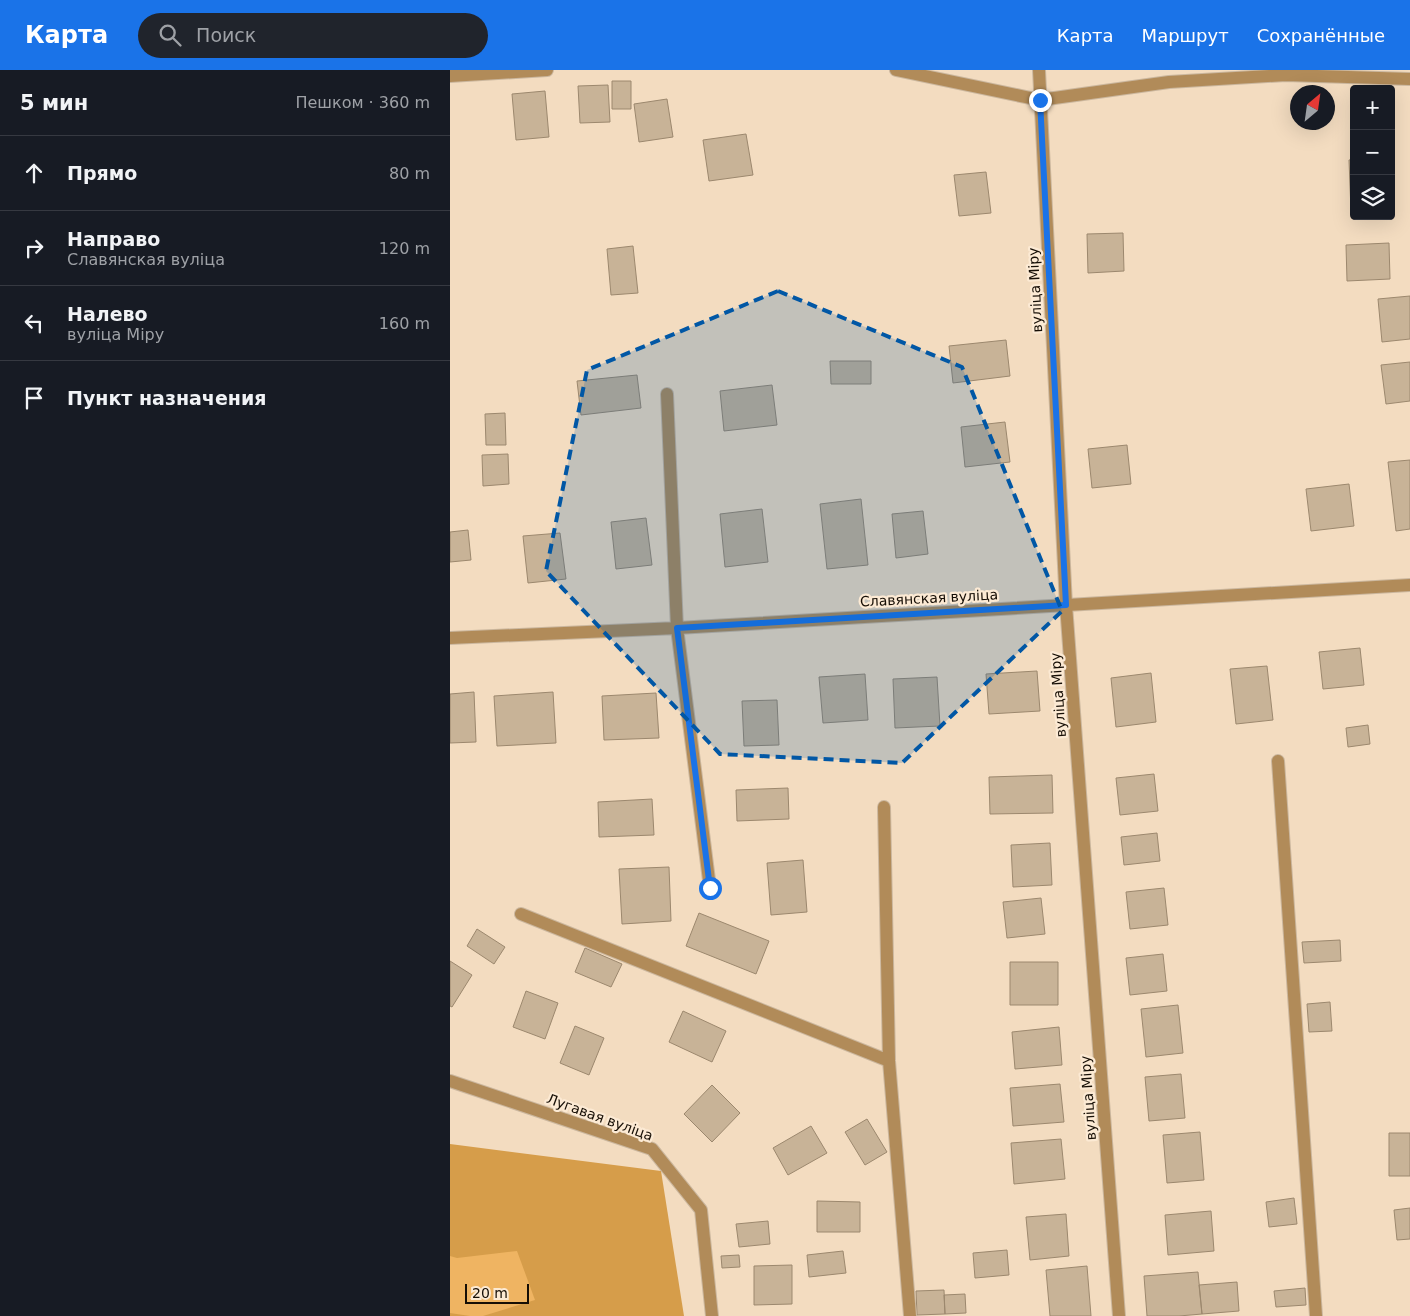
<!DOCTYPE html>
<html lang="ru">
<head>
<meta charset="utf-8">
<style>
  :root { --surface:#171b24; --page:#20242c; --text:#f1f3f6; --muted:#9ea1a6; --line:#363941; --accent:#1a73e8 }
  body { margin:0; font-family:"DejaVu Sans",sans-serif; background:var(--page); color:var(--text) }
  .controls { position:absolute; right:15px; top:15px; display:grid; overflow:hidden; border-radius:5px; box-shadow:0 5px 20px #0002 }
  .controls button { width:45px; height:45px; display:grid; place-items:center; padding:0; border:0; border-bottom:1px solid var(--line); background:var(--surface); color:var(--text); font:25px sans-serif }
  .compass { position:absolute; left:840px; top:15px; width:45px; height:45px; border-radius:50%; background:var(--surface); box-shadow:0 5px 20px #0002; rotate:29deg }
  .scale { position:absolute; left:15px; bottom:12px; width:64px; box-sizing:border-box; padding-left:5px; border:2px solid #160e05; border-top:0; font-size:14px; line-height:18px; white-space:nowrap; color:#160e05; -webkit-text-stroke:4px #fcead4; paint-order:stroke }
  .stop { position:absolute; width:15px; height:15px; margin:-11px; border:4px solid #1a73e8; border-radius:50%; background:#fff }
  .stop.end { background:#1a73e8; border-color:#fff; box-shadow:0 1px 5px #0008 }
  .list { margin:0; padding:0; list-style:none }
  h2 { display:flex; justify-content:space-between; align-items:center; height:65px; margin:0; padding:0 20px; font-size:21px }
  h2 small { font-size:16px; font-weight:400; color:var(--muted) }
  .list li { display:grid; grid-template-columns:32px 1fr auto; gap:15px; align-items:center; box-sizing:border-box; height:75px; padding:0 20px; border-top:1px solid var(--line) }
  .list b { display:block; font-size:19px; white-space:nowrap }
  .list p { margin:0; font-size:16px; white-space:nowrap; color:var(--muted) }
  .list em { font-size:16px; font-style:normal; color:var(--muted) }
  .icon { flex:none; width:28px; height:28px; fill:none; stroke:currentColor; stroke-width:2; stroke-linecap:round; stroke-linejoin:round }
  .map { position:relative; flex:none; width:960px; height:1246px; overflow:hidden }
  header { display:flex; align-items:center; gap:30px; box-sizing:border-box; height:70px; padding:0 25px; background:var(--accent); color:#fff }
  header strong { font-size:24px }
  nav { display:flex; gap:28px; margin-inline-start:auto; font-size:18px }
  .search { width:350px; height:45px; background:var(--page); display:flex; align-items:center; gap:12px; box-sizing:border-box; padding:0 18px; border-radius:28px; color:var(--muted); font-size:19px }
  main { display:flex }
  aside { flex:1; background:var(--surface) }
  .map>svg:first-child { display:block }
  .forest { fill:#d69d4a }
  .water { fill:#efb462 }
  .building { fill:#c8b397; stroke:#9c886e }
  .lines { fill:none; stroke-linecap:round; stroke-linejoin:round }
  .minor-casing { stroke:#cbb79e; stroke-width:14 }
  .minor { stroke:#b18b59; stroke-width:12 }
  .route { stroke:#1a73e8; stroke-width:6 }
  .marked { fill:#0157a5; fill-opacity:0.2; stroke:#0157a5; stroke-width:4; stroke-dasharray:10 6; stroke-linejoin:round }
  .labels { text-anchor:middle; stroke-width:4.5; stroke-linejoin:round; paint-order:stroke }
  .street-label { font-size:14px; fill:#160e05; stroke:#fcead4 }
</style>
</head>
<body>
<header>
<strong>Карта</strong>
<div class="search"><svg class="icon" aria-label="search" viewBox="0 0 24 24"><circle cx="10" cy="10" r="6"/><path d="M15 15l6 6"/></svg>Поиск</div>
<nav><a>Карта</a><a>Маршрут</a><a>Сохранённые</a></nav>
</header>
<main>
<aside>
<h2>5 мин<small>Пешком · 360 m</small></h2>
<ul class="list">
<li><svg class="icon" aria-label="ahead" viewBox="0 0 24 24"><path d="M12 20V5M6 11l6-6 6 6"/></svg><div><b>Прямо</b></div><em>80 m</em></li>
<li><svg class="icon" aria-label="right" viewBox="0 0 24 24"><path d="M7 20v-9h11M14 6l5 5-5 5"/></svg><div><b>Направо</b><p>Славянская вуліца</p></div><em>120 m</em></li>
<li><svg class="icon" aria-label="left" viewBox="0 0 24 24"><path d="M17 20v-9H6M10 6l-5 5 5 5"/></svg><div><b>Налево</b><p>вуліца Міру</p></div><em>160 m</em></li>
<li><svg class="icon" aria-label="arrive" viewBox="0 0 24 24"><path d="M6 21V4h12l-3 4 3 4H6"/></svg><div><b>Пункт назначения</b></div></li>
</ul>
</aside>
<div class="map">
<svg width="960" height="1246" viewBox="0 0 960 1246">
  <rect width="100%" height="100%" fill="#f3dcc0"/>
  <path class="forest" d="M0,1074l211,27 23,145h-234z"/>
  <path class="water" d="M67,1181l18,49 -52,16h-13l-20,-3v-57l7,2z"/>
  <path class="building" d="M162,11h19v28h-19z
    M158,15l2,37 -30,1 -2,-37z
    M95,21l4,46 -33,3 -4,-46z
    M217,29l6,38 -34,5 -5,-38z
    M296,64l7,41 -44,6 -6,-41z
    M904,89v51l-3,1 -2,-51z
    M536,102l5,41 -32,3 -5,-41z
    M673,163l1,38 -36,2 -1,-39z
    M939,173l1,36 -43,2 -1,-36z
    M183,176l5,47 -27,2 -4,-46z
    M960,226v43l-28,3 -4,-43z
    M556,270l4,36 -57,7 -4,-37z
    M380,291h41v23h-40z
    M960,292v39l-24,3 -5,-39z
    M187,305l4,33 -60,7 -4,-34z
    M322,315l5,40 -53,6 -4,-40z
    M55,343l1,32h-20l-1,-31z
    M555,352l5,40 -45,5 -4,-40z
    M677,375l4,39 -39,4 -4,-39z
    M58,384l1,30 -26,2 -1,-31z
    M960,390v69l-14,2 -8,-69z
    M899,414l5,42 -43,5 -5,-42z
    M411,429l7,66 -41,4 -7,-65z
    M312,439l6,53 -43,5 -5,-53z
    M473,441l5,43 -32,4 -4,-44z
    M196,448l6,47 -36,4 -5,-47z
    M18,460l3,30 -21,2v-30z
    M110,463l6,46 -38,4 -5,-47z
    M910,578l4,37 -41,4 -4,-37z
    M817,596l6,54 -37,4 -6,-55z
    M587,601l3,40 -51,3 -3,-40z
    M701,603l5,49 -40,5 -5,-49z
    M415,604l3,46 -45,3 -4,-46z
    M487,607l3,49 -45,2 -2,-49z
    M24,622l2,50 -26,1v-49z
    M103,622l3,51 -59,3 -3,-50z
    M206,623l3,45 -55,2 -2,-44z
    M327,630l2,45 -35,1 -2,-45z
    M918,655l2,19 -22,3 -2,-19z
    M704,704l4,37 -38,4 -4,-37z
    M602,705l1,38 -63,1 -1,-37z
    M338,718l1,31 -52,2 -1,-31z
    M202,729l2,36 -55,2 -1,-35z
    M707,763l3,28 -36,4 -3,-28z
    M600,773l2,42 -39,2 -2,-42z
    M353,790l4,52 -36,3 -4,-52z
    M219,797l2,54 -49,3 -3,-55z
    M714,818l4,37 -38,4 -4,-37z
    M591,828l4,36 -38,4 -4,-36z
    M249,843l70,28 -13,33 -70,-28z
    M27,859l28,18 -11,17 -27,-18z
    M890,870l1,21 -37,2 -2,-21z
    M135,878l37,16 -11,23 -36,-15z
    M713,884l4,37 -37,4 -4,-37z
    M0,891l22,14 -20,32 -2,-1z
    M560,892h48v43h-48z
    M76,921l32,12 -13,36 -32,-12z
    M880,932l2,29 -23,1 -2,-28z
    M728,935l5,48 -37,4 -5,-48z
    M233,941l43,20 -14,31 -43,-20z
    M125,956l29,12 -15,37 -29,-12z
    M609,957l3,38 -47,4 -3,-37z
    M731,1004l4,44 -36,3 -4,-44z
    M610,1014l4,38 -51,4 -3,-38z
    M262,1015l28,28 -28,29 -28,-28z
    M417,1049l20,33 -22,13 -20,-33z
    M361,1056l16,27 -39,22 -15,-27z
    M750,1062l4,48 -37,3 -4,-48z
    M939,1063h21v43h-21z
    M611,1069l4,40 -51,5 -3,-41z
    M844,1128l3,26 -28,3 -3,-25z
    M367,1131l43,1v30h-43z
    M960,1138v31l-13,1 -3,-30z
    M761,1141l3,40 -46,4 -3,-40z
    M616,1144l3,42 -39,4 -4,-43z
    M318,1151l2,23 -31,3 -3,-23z
    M557,1180l2,25 -34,3 -2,-25z
    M393,1181l3,22 -37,4 -2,-22z
    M289,1185l1,12 -18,1 -1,-12z
    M342,1195v39l-38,1v-39z
    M637,1196l4,50h-41l-4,-46z
    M748,1202l4,42 -23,2h-32l-3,-40z
    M787,1212l2,29 -37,3 -3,-29z
    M855,1218l1,17 -30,2 -2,-16z
    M494,1220l1,24 -28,1 -1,-24z
    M515,1224l1,19 -21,1 -1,-19z"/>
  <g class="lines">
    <g class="minor-casing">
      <path id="minor" d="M446,0l144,30 129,-18 117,-7 124,4
        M589,0l27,535 53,711
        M0,6l97,-6
        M217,324l10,234 33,260
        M0,568l227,-10 733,-43
        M828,691l38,555
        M434,737l5,254 21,255
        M71,844l368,147
        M0,1011l202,68 49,61 11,106"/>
    </g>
    <use href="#minor" class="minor"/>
  </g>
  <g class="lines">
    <path class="route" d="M260,818l-33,-260 389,-23 -26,-505"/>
  </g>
  <path class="marked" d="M328,221l184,76 100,244 -160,152 -182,-9 -174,-183 41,-201z"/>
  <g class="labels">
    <g class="street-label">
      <text transform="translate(585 220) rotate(-93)" y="5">вуліца Міру</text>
      <text transform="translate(479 528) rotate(-3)" y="5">Славянская вуліца</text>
      <text transform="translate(608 625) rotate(-94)" y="5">вуліца Міру</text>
      <text transform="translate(638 1028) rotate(-94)" y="5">вуліца Міру</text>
      <text transform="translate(150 1047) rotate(20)" y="5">Лугавая вуліца</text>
    </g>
  </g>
</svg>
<div class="controls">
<button>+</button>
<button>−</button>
<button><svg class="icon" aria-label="layers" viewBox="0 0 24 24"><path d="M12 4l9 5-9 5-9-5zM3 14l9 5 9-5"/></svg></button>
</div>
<svg class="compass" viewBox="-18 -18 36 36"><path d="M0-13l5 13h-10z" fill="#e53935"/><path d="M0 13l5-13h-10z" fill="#9ea1a6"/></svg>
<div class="scale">20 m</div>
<div class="stop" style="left:260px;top:818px"></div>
<div class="stop end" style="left:590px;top:30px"></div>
</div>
</main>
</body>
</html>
